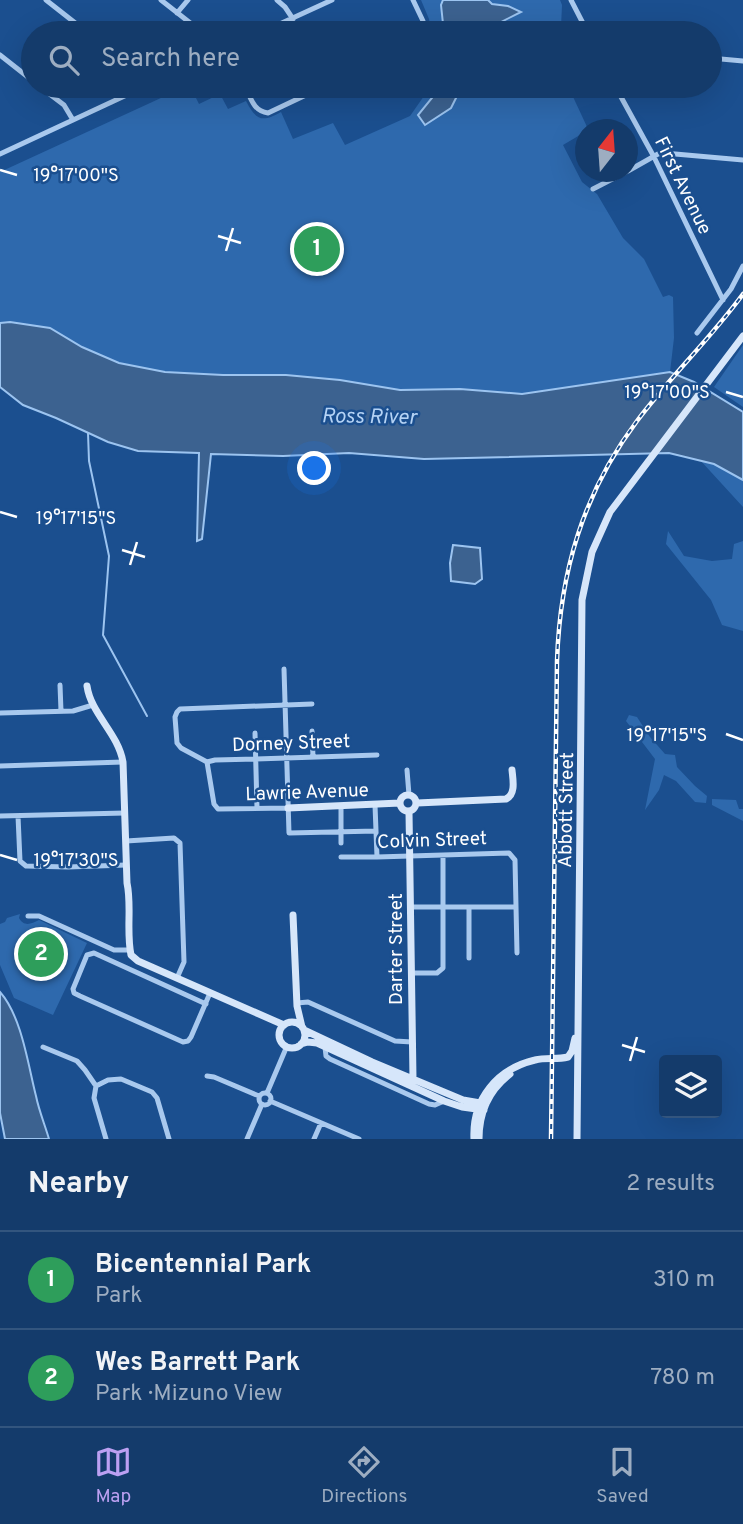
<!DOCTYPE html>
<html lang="en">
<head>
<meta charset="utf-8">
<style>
  :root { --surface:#143b6b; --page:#214673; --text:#f1f3f6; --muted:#9dadc1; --line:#33557e; --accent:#bca0f2 }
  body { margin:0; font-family:Overpass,sans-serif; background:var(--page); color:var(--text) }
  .controls { position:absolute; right:21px; bottom:21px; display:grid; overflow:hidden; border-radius:7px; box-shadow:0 7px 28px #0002 }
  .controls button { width:63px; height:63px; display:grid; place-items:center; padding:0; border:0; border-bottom:2px solid var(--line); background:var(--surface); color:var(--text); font:35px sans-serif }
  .compass { position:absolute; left:575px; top:119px; width:63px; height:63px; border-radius:50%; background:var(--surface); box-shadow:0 7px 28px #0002; rotate:17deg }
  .you { position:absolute; left:315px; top:469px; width:24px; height:24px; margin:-18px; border:5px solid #fff; border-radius:50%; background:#1a73e8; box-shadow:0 0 0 10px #1a73e833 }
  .badge { display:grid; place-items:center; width:46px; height:46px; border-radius:50%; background:var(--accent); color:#fff; font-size:23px; font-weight:700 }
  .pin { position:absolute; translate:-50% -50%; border:4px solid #fff; box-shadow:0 2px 7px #0006 }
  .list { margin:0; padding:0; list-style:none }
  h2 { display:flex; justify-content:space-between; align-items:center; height:91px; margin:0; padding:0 28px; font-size:30px }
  h2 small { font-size:23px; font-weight:400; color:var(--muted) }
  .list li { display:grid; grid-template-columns:46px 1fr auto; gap:21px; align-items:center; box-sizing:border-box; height:98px; padding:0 28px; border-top:2px solid var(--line) }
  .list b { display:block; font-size:26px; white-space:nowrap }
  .list p { margin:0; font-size:23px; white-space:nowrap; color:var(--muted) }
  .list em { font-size:23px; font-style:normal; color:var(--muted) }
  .icon { flex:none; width:38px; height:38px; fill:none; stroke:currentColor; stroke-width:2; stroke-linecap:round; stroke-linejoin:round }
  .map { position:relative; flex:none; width:743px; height:1139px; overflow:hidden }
  .search { position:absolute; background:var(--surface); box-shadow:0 7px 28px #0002; left:21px; right:21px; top:21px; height:77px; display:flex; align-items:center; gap:18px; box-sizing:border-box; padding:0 24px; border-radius:38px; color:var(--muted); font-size:26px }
  .sheet { height:287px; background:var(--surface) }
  nav { display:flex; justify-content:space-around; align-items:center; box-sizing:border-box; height:98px; border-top:2px solid var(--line); background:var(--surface); font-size:19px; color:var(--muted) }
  nav a { display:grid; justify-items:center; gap:4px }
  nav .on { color:var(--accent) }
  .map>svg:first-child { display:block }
  .green { fill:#2e69ad }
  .water { fill:#3c6290; stroke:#9cc4f0; stroke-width:2 }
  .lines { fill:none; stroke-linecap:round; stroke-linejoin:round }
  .stream { stroke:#9cc4f0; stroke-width:2 }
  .street { stroke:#a9c9ee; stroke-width:5 }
  .secondary { stroke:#d6e6fa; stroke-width:7 }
  .rail-casing { stroke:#fff; stroke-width:4.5 }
  .rail { stroke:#1b4f8f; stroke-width:2; stroke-dasharray:5; stroke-linecap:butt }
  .ticks { fill:none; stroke:#fff; stroke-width:2.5 }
  .labels { text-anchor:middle; stroke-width:5; stroke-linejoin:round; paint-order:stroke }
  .street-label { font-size:19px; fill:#fff; stroke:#1b4f8f }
  .water-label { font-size:21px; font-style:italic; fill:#b5d3f5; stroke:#1b4f8f }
  .ticks-label { font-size:18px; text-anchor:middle; fill:#fff; stroke:#1b4f8f; stroke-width:5; stroke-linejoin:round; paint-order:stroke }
</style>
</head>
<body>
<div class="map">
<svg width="743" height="1139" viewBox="0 0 743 1139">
  <rect width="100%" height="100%" fill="#1b4f8f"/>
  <path class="green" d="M421,0h139l2,5 -1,22 -8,6h-122l-2,-14z
    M187,86h3l9,18 21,-10 8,15 18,-8c10,19 16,22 35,11l12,27 40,-16 12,22 65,-29 21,-30h137l20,43 -2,1 -1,2 -22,13 19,37 15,12 26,44 21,21 19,38 6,-2 4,2 1,41 -4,34 -148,22 -62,-5 -60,1 -60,-10 -54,-5h-63l-58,-3 -46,-9 -37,-16 -32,-19 -40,-6 -10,1v-151z
    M743,345v62l-29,-20z
    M700,460l14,4 29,16v27z
    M668,531l16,25 28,5 20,-2 2,-15 9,-3v90l-21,-6 -11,-25 -45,-56z
    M629,715l8,2 13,20 15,17 10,1 2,12 18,19 12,10 -1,7 -11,-1 -19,-21 -12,-6 -5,15 -14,20 10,-51 -29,-38z
    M712,799l24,1 3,9h4v12l-31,-16z
    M20,914l-1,4c5,9 12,6 20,2l48,23 -34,72 -39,-17 -14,-33v-41l5,-2 2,-4z"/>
  <path class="water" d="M443,0h45l4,4 16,2 13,6 -28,14 -9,7h-40l-3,-28z
    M439,86h23l-11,22 -26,17 -7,-10 18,-22z
    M10,322l40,6 32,19 37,16 46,9 58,3h63l54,5 60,10 60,-1 62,5 148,-22 24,10 49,30v68l-29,-16 -45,-11 -245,6 -75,-6 -66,3 -72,-2 -9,85 -5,2 2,-88 -61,-2 -30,-9 -52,-24 -33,-13 -23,-18v-64z
    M453,545l27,3 2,31 -7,5 -24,-3 -1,-18z
    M0,992c22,25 28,73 36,104 3,15 9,29 13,43h-44l-5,-26z"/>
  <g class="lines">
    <path class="stream" d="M88,433l1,28 20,95 -6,79 44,81"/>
    <path class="street" d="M46,0l42,33
      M161,0l42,33
      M277,0l8,7 8,12
      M413,0l10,21 -1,12
      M571,0l17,33
      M177,13l11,-13
      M260,33l72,-33
      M0,55l33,26
      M710,58l33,3
      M39,86l25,19 9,15
      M245,86c6,12 8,25 23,27l57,-27
      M615,86l39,71 69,143
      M0,154l146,-68
      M628,171l30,-17 6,-1 79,7
      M593,189l33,-17
      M697,333l34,-44 12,-23
      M284,669l5,164 87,-2
      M60,685l1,26
      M0,713l73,-2 20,-6
      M312,731l1,26
      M255,733l2,75
      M207,762l-26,-14 -4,-5 -2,-26 2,-5 3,-3 132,-5
      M207,762l8,-2 41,-1 121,-4
      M207,762l7,42 4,5 70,-1
      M0,766l123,-4
      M407,770l2,25
      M375,805l2,52
      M0,816l125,-3
      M18,816l2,45 6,5 42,1 58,-2
      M126,841l48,-3 6,5 4,119 -7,16
      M341,843v-37
      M341,857h36l132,-4 6,7 2,93
      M411,907h105
      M469,907v51
      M28,916h11l75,34h15
      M412,973h25l6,-5v-113
      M297,1003l11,-1 87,39 17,1
      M206,1004l-112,-51 -7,2 -14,34 1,4 6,3 103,46 5,-1 3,-4 19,-44
      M43,1047l34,14 8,9 11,16 -2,12 12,41
      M325,1047l1,9 4,3 99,45 6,1 9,-4
      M207,1076l7,1 45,19
      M96,1086l12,-6 13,-1 31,13 5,6 12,41
      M267,1093l20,-47
      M259 1099a6 6 0 1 1 12 0a6 6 0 1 1-12 0Z
      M270,1101l89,38
      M247,1139l15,-35
      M314,1139l7,-16"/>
    <path class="secondary" d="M87,686c4,28 31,47 36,76l4,121c5,23 -1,48 4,72l7,6 146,64
      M400 803a8 8 0 1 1 16 0a8 8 0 1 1-16 0Z
      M417,803l89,-4c10,-5 7,-19 6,-29
      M288,808l112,-5
      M409,812l4,266 -3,7
      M293,915l4,91 5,21
      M279 1035a13 13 0 1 1 26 0a13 13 0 1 1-26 0Z
      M304,1030l68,32 79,33 12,5 23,4
      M301,1044l7,-2 9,1 127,58 18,6 22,3
      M474,1139c-2,-40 23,-70 61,-79 11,-3 22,0 33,-3l4,-6 3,-13
      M479,1139c0,-26 10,-49 31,-65
      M577,1139l5,-539 10,-48 18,-40 133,-176"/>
    <g class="rail-casing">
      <path id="rail" d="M551,1139l6,-478c3,-89 26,-168 80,-240 33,-44 73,-82 106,-127"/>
    </g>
    <use href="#rail" class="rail"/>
  </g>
  <path class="ticks" d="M0,170l17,5M218,236l23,7M226,251l7,-23M726,392l17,5M0,512l17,5M122,550l23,7M130,565l7,-23M726,734l17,6M0,855l17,5M622,1045l23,7M630,1061l7,-24"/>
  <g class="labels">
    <g class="street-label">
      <text transform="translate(684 185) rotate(64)" y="7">First Avenue</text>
      <text transform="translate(291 742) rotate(-2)" y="7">Dorney Street</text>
      <text transform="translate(307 791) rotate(-2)" y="7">Lawrie Avenue</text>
      <text transform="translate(565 810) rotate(-89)" y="7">Abbott Street</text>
      <text transform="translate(432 839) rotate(-2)" y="7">Colvin Street</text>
      <text transform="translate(395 949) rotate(-90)" y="7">Darter Street</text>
    </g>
    <g class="water-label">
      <text transform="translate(369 416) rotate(1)" y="7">Ross River</text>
    </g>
  </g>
  <g class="ticks-label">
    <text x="76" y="181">19°17'00"S</text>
    <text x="667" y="398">19°17'00"S</text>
    <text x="76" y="524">19°17'15"S</text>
    <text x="667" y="741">19°17'15"S</text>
    <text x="76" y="866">19°17'30"S</text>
  </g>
</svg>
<div class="controls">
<button><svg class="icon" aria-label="layers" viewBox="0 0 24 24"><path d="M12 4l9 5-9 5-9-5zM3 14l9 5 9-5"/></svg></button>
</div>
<svg class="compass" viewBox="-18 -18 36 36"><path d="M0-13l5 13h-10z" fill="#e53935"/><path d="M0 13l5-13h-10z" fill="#9dadc1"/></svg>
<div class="you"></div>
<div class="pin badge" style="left:317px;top:249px;background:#2e9e5b">1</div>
<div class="pin badge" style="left:41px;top:954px;background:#2e9e5b">2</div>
<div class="search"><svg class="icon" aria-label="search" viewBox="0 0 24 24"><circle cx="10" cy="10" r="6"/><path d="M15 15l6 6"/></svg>Search here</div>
</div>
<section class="sheet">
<h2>Nearby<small>2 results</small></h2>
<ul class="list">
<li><span class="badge" style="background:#2e9e5b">1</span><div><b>Bicentennial Park</b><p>Park</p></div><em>310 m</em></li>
<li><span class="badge" style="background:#2e9e5b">2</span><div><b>Wes Barrett Park</b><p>Park · Mizuno View</p></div><em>780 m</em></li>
</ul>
</section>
<nav>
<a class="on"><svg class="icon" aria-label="map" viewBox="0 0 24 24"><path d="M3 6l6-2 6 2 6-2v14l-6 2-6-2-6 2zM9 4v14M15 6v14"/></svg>Map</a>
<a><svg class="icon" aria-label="directions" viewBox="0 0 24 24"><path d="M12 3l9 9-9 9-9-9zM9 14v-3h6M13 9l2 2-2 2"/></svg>Directions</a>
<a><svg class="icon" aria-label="saved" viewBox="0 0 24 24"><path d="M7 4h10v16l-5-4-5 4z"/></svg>Saved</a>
</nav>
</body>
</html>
